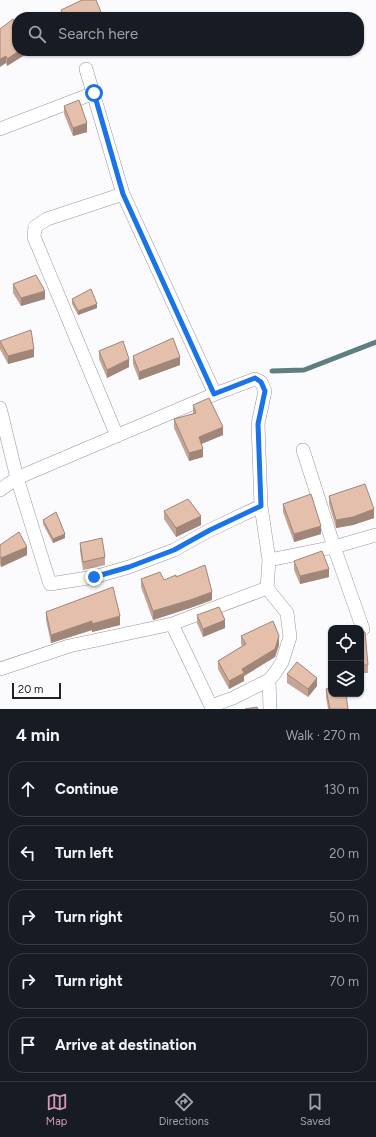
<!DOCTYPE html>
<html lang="en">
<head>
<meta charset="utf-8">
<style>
  :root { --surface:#171b24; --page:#242831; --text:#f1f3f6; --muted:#9ea1a6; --line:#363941; --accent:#d297b8 }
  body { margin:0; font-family:Figtree,sans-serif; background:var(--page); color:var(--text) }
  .controls { position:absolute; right:12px; bottom:12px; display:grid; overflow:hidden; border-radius:8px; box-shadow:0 1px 3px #0004 }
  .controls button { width:36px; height:36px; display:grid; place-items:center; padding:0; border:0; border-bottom:1px solid var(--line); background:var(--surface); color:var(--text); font:20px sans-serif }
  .scale { position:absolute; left:12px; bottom:10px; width:49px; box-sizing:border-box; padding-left:4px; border:2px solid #232126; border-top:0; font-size:11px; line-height:14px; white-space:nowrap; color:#232126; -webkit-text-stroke:3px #fbfafd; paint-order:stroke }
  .stop { position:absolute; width:12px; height:12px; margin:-9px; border:3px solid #1a73e8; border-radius:50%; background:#fff }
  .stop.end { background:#1a73e8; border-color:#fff; box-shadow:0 1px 4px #0008 }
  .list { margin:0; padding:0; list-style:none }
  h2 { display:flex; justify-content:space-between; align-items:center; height:52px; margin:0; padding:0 16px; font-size:17px }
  h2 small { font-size:13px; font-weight:400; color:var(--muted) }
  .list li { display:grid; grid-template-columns:26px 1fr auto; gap:12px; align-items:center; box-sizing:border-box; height:56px; margin:0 8px 8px; padding:0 8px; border:1px solid var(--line); border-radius:16px }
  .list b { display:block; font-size:15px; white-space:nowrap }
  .list em { font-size:13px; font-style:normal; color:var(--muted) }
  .icon { flex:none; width:22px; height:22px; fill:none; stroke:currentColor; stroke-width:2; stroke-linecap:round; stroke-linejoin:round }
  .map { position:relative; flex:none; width:376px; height:709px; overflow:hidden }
  .search { position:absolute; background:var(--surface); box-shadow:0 1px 3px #0004; left:12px; right:12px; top:12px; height:44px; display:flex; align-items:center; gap:10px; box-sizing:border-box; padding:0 14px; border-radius:16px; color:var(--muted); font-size:15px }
  .sheet { height:372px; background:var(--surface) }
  nav { display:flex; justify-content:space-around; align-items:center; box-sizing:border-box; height:56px; border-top:1px solid var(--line); background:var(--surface); font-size:11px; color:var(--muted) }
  nav a { display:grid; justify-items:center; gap:2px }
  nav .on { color:var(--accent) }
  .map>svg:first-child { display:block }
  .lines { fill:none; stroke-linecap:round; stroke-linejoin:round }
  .stream { stroke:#5e7f80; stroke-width:5 }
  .minor-casing { stroke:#9b96a4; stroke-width:14 }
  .minor { stroke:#fff; stroke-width:13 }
  .wall { fill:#c4a494 }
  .shaded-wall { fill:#a08678 }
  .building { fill:#e4bfac; stroke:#a08678 }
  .route { stroke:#1a73e8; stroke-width:5 }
</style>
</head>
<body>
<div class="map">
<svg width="376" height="709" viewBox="0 0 376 709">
  <rect width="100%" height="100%" fill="#fbfafd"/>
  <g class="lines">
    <path class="stream" d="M272,371l32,-1 72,-28"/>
    <g class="minor-casing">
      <path id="minor" d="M0,129l94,-36
        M215,394l40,-15 6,3 4,9 -7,33 3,82 8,54 -2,28 20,25 3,24 -8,25 -7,11 -6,7 1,29
        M0,408l17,70 33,106 44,-7 35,-10 45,-17 36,-20 51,-24
        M117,436l-83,-199 1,-10 12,-8 76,-25
        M303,450l31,97 29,82
        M0,490l17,-12 198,-84 -92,-200 -37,-125
        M269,560l65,-13 42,-12
        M172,624l39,82v3
        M0,669l69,-23 103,-22 95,-36
        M211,706l22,-8 36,-18"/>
    </g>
    <use href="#minor" class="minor"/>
  </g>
  <path class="wall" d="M61,10l42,7h-42z
    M0,29l17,22h14l-24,15 -1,-3z
    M64,106l23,26 -14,4 -9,-22z
    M13,284l32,15 -24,7 -8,-13z
    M72,299l25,9 -19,7 -6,-11z
    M0,341l34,16 -26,7 -8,-15z
    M99,351l30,16 -22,11 -8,-19z
    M133,356l47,9 -41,15 -6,-16z
    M193,405l30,30 -22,9 2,13 -14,4 -15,-33v-9l19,-5z
    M329,496l45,22 -21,7 -17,3 -7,-24z
    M283,504l38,30 -27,8 -11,-30z
    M164,511l37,14 -25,12 -12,-18z
    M43,520l22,18 -12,5 -10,-19z
    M80,543l25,14v8l-22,5 -3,-19z
    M0,545l27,10 -26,12 -1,-3z
    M294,561l35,16 -29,7 -6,-14z
    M176,577l36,23 -22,8 -37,12 -12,-33v-8l23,1z
    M46,612l74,13 -28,7v-2l-41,13 -5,-23z
    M197,615l28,13 -22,9 -6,-14z
    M361,632l7,33v8h-7z
    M241,636l38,9 -4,12 -31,19v5l-15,8 -11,-20v-8l24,-15 -1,-2z
    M287,674l30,12 -9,11 -21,-14z
    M326,689l22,20h-20l-2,-12z"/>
  <path class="shaded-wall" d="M19,51h12l-24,15v-7z
    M6,56v7l-6,4v-8z
    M87,123v9l-14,4v-8z
    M45,291v8l-24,7v-8z
    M97,304v4l-19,7v-4z
    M34,349v8l-26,7v-8z
    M180,357v8l-41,15v-8z
    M129,359v8l-22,11v-8z
    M223,427v8l-24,10v-8z
    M203,449v8l-14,4v-8z
    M374,509v9l-21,7 -17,3v-8z
    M201,516v9l-25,12v-9z
    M321,526v8l-27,8v-8z
    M65,534v4l-12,5v-4z
    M27,547v8l-26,12v-9z
    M329,569v8l-29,7v-8z
    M212,592v8l-22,8 -37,12v-9z
    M120,616v9l-28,7v-8z
    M225,620v8l-22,9v-8z
    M92,621v9l-41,13v-8z
    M279,636v9l-4,12 -31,19v5l-15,8v-8z
    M317,678v8l-9,11v-8z"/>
  <path class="building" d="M82,0h14l7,17h-39l-3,-7z
    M13,19l4,6v26h2l-12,8 -1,-3 -6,3v-30z
    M79,100l8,23 -14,5 -9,-22z
    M36,275l9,16 -24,7 -8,-14z
    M91,289l6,15 -19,7 -6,-12z
    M31,330l3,19 -26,7 -8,-15z
    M173,338l7,19 -41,15 -6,-16z
    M123,341l6,18 -22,11 -8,-19z
    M209,398l14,29 -24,10 4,12 -14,4 -15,-34 22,-6 -3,-8z
    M365,484l9,25 -21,8 -17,3 -7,-24z
    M311,494l10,32 -27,8 -11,-30z
    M188,499l13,17 -25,12 -12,-17z
    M56,512l9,22 -12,5 -10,-19z
    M19,532l8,15 -26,11 -1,-2v-11z
    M102,538l3,19 -22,5 -3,-19z
    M322,551l7,18 -29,7 -6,-15z
    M205,565l7,27 -22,8 -37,11 -12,-32 19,-7 4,8 12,-5v2z
    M113,587l7,29 -28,8v-3l-41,14 -5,-23z
    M219,607l6,13 -22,9 -6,-14z
    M273,621l6,15 -4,13 -33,20 2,4 -15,8 -11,-20 28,-17 -5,-8z
    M361,632h4l3,33h-7z
    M297,662l20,16 -9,11 -21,-15z
    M331,688v6h15l2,15h-18l-4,-20z
    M257,707l1,2h-13z"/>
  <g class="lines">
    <path class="route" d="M94,93l29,101 91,200 41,-16 6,4 4,9 -7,33 3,82 -51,24 -36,20 -45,17 -35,10"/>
  </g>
</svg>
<div class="controls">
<button><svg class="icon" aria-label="locate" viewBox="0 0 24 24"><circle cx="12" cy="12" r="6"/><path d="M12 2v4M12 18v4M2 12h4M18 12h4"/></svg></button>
<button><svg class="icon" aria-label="layers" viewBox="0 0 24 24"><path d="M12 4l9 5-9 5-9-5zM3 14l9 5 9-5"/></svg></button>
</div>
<div class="scale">20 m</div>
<div class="stop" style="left:94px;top:93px"></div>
<div class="stop end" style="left:94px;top:577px"></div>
<div class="search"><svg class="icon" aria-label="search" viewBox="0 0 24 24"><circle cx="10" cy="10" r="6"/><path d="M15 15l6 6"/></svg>Search here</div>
</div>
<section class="sheet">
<h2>4 min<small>Walk · 270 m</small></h2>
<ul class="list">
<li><svg class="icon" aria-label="ahead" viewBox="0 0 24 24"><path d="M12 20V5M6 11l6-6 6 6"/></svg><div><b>Continue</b></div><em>130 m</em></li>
<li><svg class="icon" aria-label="left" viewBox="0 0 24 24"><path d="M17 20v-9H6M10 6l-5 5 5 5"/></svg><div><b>Turn left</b></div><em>20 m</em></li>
<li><svg class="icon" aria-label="right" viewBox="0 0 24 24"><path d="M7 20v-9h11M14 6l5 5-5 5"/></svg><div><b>Turn right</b></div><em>50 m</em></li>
<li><svg class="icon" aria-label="right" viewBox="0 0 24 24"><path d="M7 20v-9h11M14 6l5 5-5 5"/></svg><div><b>Turn right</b></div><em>70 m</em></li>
<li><svg class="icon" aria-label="arrive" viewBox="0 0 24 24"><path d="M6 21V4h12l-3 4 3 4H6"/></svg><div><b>Arrive at destination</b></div></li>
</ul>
</section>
<nav>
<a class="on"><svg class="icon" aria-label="map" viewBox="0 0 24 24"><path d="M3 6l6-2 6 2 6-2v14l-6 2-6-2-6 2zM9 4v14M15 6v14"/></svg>Map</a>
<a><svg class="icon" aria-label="directions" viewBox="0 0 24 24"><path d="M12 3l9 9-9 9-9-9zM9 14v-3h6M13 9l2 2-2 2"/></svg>Directions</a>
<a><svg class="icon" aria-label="saved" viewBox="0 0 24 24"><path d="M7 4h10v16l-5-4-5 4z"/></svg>Saved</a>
</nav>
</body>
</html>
